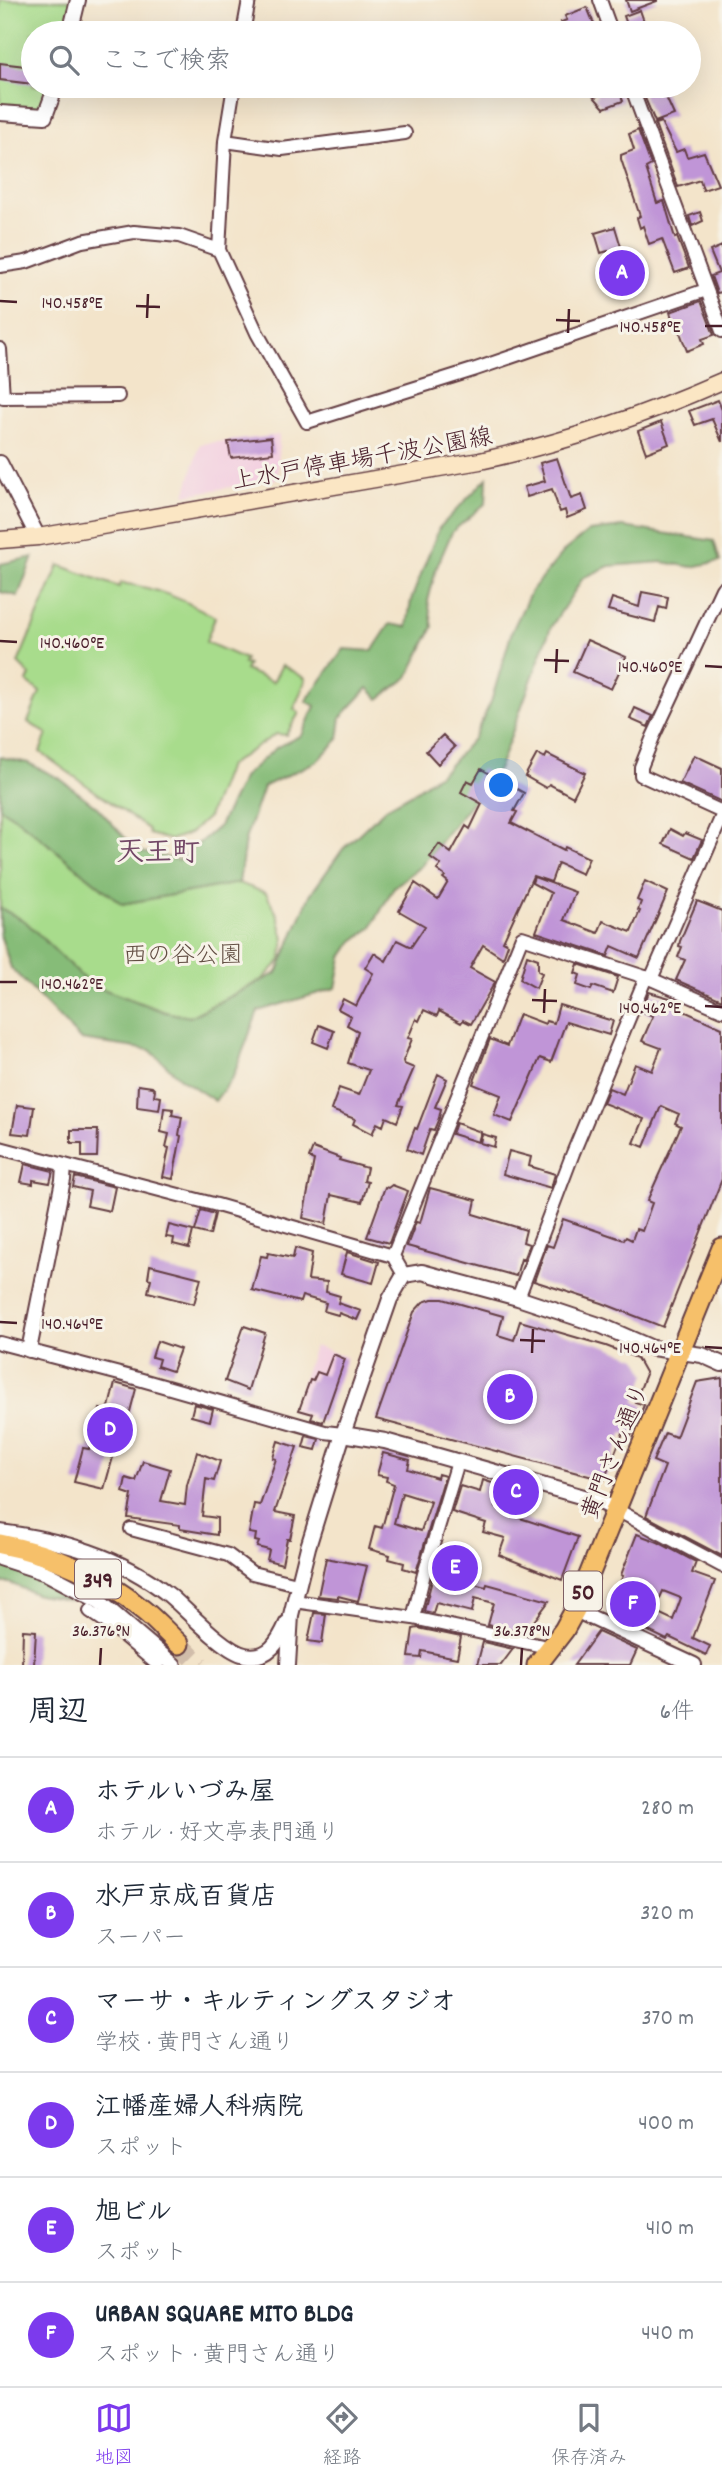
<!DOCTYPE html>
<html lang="ja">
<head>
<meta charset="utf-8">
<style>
  :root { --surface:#fff; --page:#f2f2f3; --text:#1f2937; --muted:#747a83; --line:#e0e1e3; --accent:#7c3aed }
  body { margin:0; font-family:Dekko,"Klee One",sans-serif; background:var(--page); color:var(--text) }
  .you { position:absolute; left:502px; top:786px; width:24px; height:24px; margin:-18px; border:5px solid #fff; border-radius:50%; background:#1a73e8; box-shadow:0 0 0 10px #1a73e833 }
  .badge { display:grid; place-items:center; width:46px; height:46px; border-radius:50%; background:var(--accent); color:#fff; font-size:23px; font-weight:700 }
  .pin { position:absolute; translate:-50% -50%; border:4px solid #fff; box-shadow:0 2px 7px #0006 }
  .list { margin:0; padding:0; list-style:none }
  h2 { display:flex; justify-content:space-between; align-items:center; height:91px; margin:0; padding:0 28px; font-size:30px }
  h2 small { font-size:23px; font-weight:400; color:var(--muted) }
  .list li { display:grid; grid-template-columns:46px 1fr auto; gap:21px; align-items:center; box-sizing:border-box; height:105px; padding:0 28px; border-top:2px solid var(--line) }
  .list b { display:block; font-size:26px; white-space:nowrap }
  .list p { margin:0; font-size:23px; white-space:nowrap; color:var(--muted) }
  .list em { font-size:23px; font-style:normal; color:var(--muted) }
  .icon { flex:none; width:38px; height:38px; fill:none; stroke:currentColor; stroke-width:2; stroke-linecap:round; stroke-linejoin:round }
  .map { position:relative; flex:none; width:722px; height:1665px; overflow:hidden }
  .search { position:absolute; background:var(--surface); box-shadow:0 7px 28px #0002; left:21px; right:21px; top:21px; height:77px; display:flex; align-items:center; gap:18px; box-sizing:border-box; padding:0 24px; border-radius:38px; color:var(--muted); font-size:26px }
  .sheet { height:721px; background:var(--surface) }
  nav { display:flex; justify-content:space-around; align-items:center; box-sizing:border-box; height:98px; border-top:2px solid var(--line); background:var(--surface); font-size:19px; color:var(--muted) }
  nav a { display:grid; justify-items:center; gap:4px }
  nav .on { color:var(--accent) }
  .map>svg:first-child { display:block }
  .built { fill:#f3cfe0 }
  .green { fill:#a8dc8c; stroke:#797e5c; stroke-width:2 }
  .forest { fill:#86bc78; stroke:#686e52; stroke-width:2 }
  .building { fill:#c095d7; fill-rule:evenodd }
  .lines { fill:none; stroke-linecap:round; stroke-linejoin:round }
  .trunk-tunnel { stroke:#d1bdaa; stroke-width:19; stroke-dasharray:19 10; stroke-linecap:butt }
  .minor-casing { stroke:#633d43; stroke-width:16 }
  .tertiary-casing { stroke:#633d43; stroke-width:18 }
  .secondary-casing { stroke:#633d43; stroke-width:19 }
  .trunk-casing { stroke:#633d43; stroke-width:23 }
  .minor { stroke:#fff; stroke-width:12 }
  .tertiary { stroke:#fff; stroke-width:14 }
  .secondary { stroke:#fbe6c4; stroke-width:16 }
  .trunk { stroke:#f6c06b; stroke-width:19 }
  .ticks { fill:none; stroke:#4a1f2b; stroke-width:2.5 }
  .labels { text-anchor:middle; stroke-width:6; stroke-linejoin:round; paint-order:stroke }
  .shield { fill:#f7f3e8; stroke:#7e5f64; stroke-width:2 }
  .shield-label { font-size:23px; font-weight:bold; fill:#4a1f2b }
  .street-label { font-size:24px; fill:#4a1f2b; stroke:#f7f3e8 }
  .park-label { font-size:24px; fill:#624e43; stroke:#f7f3e8 }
  .quarter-label { font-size:28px; font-weight:bold; fill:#734867; stroke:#f7f3e8 }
  .ticks-label { font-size:18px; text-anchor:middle; fill:#4a1f2b; stroke:#f7f3e8; stroke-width:6; stroke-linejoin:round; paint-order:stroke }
</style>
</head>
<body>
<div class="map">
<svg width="722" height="1665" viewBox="0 0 722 1665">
  <rect width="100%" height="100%" fill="#f7f3e8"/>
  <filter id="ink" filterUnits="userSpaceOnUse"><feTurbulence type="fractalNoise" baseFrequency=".0143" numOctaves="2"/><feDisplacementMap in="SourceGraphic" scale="14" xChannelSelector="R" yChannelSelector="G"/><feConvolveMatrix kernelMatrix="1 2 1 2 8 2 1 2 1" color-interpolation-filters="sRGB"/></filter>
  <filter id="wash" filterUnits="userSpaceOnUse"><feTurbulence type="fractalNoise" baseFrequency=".00686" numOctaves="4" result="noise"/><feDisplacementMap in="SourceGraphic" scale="28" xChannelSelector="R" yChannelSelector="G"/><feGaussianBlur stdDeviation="1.57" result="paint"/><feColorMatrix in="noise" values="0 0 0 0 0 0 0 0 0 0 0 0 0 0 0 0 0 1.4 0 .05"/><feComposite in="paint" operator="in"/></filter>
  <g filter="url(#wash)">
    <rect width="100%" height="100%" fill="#f3e4ca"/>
    <path class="built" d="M279,435l-1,44 -93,16 15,-51z
      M314,1346l33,11 -23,64 -32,-9z"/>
    <path class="green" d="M0,0h72l-8,33h-31v53h18l-11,25 -40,-2z
      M59,565l60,22 2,-4c36,5 62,16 94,34l-9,25 39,17 -2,5 5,1 -3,5 28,12 9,-17 24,14 -12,30 5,4 -13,22 -10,-1 -48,32 -20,51 -18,16 -20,7 -21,-6 -1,-5 -108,-77 7,-18 -19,-12 12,-30 -13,-10 3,-7 -12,-12z
      M0,808l16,10 106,86 117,-21 27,10 12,23 6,23 -3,21 -19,20 -73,37 -24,-5 -76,-28 -64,-62 -25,-14z"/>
    <path class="forest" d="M487,478l-1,25 -34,29 -16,37 -8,32 5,26 -25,50 -29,22 -11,-11 -27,29 -3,23 -21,21 -54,26 -18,53 -6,43 -117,21 -106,-86 -16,-10v-51l28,6 31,15 38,29 40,44 42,9 40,-34 25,-50 33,-29 25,-12 13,-29 -9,-5 38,-52 28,2 18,-27 17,3 4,-27 28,-72z
      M623,527l91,14 6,20 -28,6 -30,-5 -53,4 -26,12 -32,49 -52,141 -78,98 -27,21 -23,41 -18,13 -11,16 -6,31 -78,23 -25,66 -18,24 -35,-23 -30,-28 -69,-10 -70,-72 -11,-34v-26l25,13 64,63 76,28 25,5 87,-44 33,-78 33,-46 43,-41 28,-16 32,-23 27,-30 18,-37 21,-71 19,-40 34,-41 24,-19z
      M33,557l-15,39 -18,-4v-28z
      M0,1564l71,28 -2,8 -31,-5 -28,-12h-10z"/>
    <g id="blocks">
      <path class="building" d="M626,0h31v1l-27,10z
        M587,7l7,17 -6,3 2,6h-24l-5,-11 6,-2 -2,-4z
        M640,10l8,23h-18l-6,-17z
        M0,63l33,4v17l-33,-4z
        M594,86h23l6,15 -19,7 -10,-11 3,-1z
        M640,86h21l13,29 -19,7z
        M661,122l15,30 8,-3 3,8 17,-5 14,33 -15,5 -3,-10 -22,7 -23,-63z
        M638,130l13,35 -5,3 11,35 7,-2 11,37 2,-1 12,31 -14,5 -13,-34 -13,5 -6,-18 -3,2 -3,-10 3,-2 -19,-57v-4l13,-5 -5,-16z
        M700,212l3,9 -11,5 -3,-10z
        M615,227l20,66 -13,4 -14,-46 -7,2 -6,-20z
        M722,246v46l-5,1 -6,-17 8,-3 -9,-22z
        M701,301l13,34 -12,4 2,5 -17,7 -9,-24 -3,1 -5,-16z
        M718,400l4,10v32l-10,-23 -17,6 -6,-14z
        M661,422l8,22 -23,9 -8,-22z
        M271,437l2,16 -42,5 -3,-16z
        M557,458l14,41 11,-4 5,15 -20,8 -2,-8 -5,2 -8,-23 -25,8 -3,-10 21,-6 -5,-18z
        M642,592l26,5 -2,12 -7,-2 -4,15 -47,-12 4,-12 27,9z
        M587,640l39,17 -15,32 -38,-17z
        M635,708l18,8 -5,11 -18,-8z
        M443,735l12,12 -17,17 -12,-13z
        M537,754l8,4 2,-4 38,19 -12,24 -24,-13 -3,4 -21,-12z
        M694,755l28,13v34l-42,-19z
        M481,769l43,24 -10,18 3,1 -6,11 53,27 1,-3 24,11 -7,16 -24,-11 -7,19 -18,-6 -30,65 5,3 -5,14 -20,-13 -13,23 25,14 -24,42 -8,-4 -2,3 -22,-12 -2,5 -13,-6 -5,11 -3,-2 -8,19 4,1 -9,22 1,3 10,4 -16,37 5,1 -6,16 -11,-5 -3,9 -6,-3 -5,11 -19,-10 2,-5 -24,-9 8,-22 20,7 10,-25 -21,-7 10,-32 -11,-6 4,-9 -13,-7 5,-10 13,7 17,-33 -8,-5 9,-15 12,8 11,-21 14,7 14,-21 -26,-15 16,-28 23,16 10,-17 -5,-4 2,-2 -8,-6 4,-5 -11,-8 9,-13 12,9 15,-27 4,3 12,-25 -21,-12 6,-12 6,3z
        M670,829l13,7 2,-3 17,7 -8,18 -31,-14z
        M534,877l41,15 -11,28 34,13 5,-12 28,11 9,-21 -2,-1 3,-8 -4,-2 8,-19 23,11 -29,66 -27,-12 -4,10 -72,-24 15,-39 -19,-10z
        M697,901l25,10v89l-46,-20 9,-20 -7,-3 4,-10 -3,-1 1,-5z
        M527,955l11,4v12l4,2 -6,15 -16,-9z
        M578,964l40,13 -5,16 -20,-7 -2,4 -14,-5 3,-10 -5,-2z
        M649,992l31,9 -3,7 45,20v151l-59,148 -61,-24 -68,-22 13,-36 6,2 10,-28 61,21 2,-3 6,3 4,-11 6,2 10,-28 -5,-2 34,-75 -6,-3 4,-9 -18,-8 -17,41 -10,-4 10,-24 -41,-16 6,-15 14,6 12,-30 17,7 9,-23 -19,-7 11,-25 -12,-5z
        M559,1005l54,16 -4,14 -43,-13 -15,40 -11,-4 -28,64 -18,-7 7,-20 -28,-11 17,-45 17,7 12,-32 26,10 1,-3 8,2z
        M319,1025l15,6 -6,17 -15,-6z
        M438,1074l9,5 -12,28 6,2 -2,9 -5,12 -4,-1 -9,26 -14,-6 8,-21 2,1z
        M138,1085l14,2 3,3 -1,6 7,1 -2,13 -22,-3z
        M17,1105l17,2 -4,28 -18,-2z
        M164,1108l9,1 -1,6 10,2 -3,18 2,1 -8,43 -10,-2 6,-29 -3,-1 3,-13 -8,-2z
        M456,1123l25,9 -3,10 -26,-8z
        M71,1130h27l-1,27h-15v-14h-11z
        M482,1134l14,4 -2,9 -14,-4z
        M313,1148l27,10 -1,2 28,8 -3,13 4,1 -6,20 -31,-7 -5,29 -23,-6 11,-58 -5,-2z
        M509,1151l22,6 -2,9 26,8 -4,14 -48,-14z
        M25,1164l28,7 -3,12 -17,-3v4l-12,-2z
        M75,1177l40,10 -5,24 -23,-5 3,-15 -17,-4z
        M392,1185l16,6 -19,52 -22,-6 18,-50 3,1z
        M430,1188l46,12 -3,14 53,16 -3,12 6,2 -6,16 -2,-1 -5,17 -109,-30 9,-24 4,1z
        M201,1210l14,4 -5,21 -15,-4z
        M169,1225l24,6 -4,17 -16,-4 1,-6 -8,-1z
        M295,1248l17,5 -4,27 19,2 -1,10 14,4 -2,7 23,8 -4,9 -18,-7 -1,2 -14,-4 2,-8 -24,-7 -2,6 -48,-12 9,-34 6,1 1,-4 25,5z
        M347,1252l32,10 -6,21 -32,-9z
        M150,1265l51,13 -7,26 -46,-12 3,-13 -3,-1z
        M432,1299h11l60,17 -5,19 16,5 6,-19 86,25 31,12 9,16 -11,28 9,3 -13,31 -8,-3 -19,47 -228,-61 38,-107 9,-10z
        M244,1326l21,7 -17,57 -23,-9z
        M157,1341l23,8 -8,22 -15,-5 2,-7 -7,-2z
        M333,1354l12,5 -22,63 -12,-3 2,-5 -14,-4 11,-30 3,1 4,-9 8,3z
        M722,1378v178l-76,-40 19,-50 -12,-5 12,-28 11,4 21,-55z
        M115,1383l21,6 -8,30 -4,-1 -20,71 -30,-7 9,-34 6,1 11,-40 8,2z
        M194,1404l19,5 -3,12 -19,-5z
        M306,1436l13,3 -3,11 -13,-3z
        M278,1441l19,6 -22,65 20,4 -5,23h-3l-5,25 -15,-4 2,-10 -12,-3 2,-5 -4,-1 1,-7 -7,-1 5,-29 6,1 16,-46 -3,-1z
        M197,1452l23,9 -6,20 -8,-2 -4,37 15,2v17l-37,-6v-4l-52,-7 4,-23 -9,-3 3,-14 10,3 7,-20 27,8 -9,32 24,4 2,-20z
        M383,1453l27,7 -2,9 29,9 1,-4 7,2 -29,96 -13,-4 1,-5 -15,-4 1,-4 -21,-6 6,-23 7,2 12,-44 -8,-3 1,-4 -10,-2zM402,1493l29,9 -10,29 -27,-8z
        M483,1480l18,6 -6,21 23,7 -1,3 61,20 -16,43 -63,-25 6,-17 -22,-6 3,-9 -34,-11 8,-26 20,6z
        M637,1534l21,8 38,20 -4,11 23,8 -22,57 17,8 -4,9 -37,-18 -2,3 -60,-29 16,-35 -2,-1zM663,1591l18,7 -8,22 -19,-9z
        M438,1557l32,10 -4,15 20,5 1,-3 62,17 -24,32 -37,-8 6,-22 -19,-5 -3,14 -36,-9 -3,10 -9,-2z
        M326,1558l41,8 -9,35 -20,-5v2l-20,-2z
        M314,1613l12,1 -4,29 -14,-2z
        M418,1628l43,9 -4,21 -35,-7 -1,7 -12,-1 4,-28z
        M23,1630l13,1 -2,34h-12z
        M598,1632l39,18 -7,15h-56z
        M483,1642l30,7 -12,16h-24z"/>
    </g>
  </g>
  <g filter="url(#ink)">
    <use href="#blocks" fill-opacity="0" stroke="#633d43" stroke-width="2"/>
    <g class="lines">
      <path class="trunk-tunnel" d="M179,1644l21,21"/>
      <g class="minor-casing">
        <path id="minor" d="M600,0l12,33
          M243,33l6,-33
          M234,86l-9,55 -6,109 38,83 50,89 166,-52 233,-80
          M631,86l91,245
          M225,141l57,8 123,-16
          M0,266l26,-4 56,-21 52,-9 45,4 40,14
          M0,349l3,48 115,-1
          M722,589l-69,148 -12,30v8l81,37
          M651,979l71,-163
          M0,1148l217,57 176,51 11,19
          M393,1256l129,-319 129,42 71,31
          M518,1298l55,-145 73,-176
          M0,1343l135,35 190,54 18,2
          M617,1510l105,56
          M131,1529l97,26 24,18 45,11
          M294,1601l119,17 139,30
          M90,1611l22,15 46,39
          M413,1618l11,-44 34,-112"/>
      </g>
      <g class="tertiary-casing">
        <path id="tertiary" d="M70,33l8,-33
          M0,113l45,3 11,-30
          M0,463l38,74
          M29,1350l34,-170 1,-14
          M343,1434l42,7 213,60 19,9
          M0,1532c61,8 120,24 169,63 18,15 55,56 76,60 24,5 34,-14 42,-32
          M0,1558l46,15 53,28 75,64
          M575,1610l119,55
          M288,1665l3,-50 17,-68 35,-113 47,-135 14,-24 18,-3 96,26 84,28 50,22 50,7 20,9"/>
      </g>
      <g class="secondary-casing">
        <path id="secondary" d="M0,540l38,-3 442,-76c87,-19 160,-44 242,-80"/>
      </g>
      <g class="trunk-casing">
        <path id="trunk" d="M0,1544c52,10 102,32 143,66 13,10 24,23 36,34
          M537,1665l27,-35 11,-20 147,-362"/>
      </g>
      <use href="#minor" class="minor"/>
      <use href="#tertiary" class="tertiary"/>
      <use href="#secondary" class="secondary"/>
      <use href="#trunk" class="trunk"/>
    </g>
  </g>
  <path class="ticks" d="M0,301l17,1M136,306l24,1M147,318l1,-24M556,320l24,1M705,326h17M568,333l1,-24M0,641l17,1M544,660l25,1M705,666l17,1M556,673l1,-24M0,982h17M532,1000l25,1M705,1006l17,1M544,1013l1,-24M0,1322l17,1M520,1340l25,1M705,1347l17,1M532,1353l1,-24M100,1665l1,-17M521,1665l1,-17"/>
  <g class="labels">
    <g class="shield">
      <rect x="75" y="1559.5" width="46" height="39" rx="5"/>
      <rect x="564" y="1571.5" width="38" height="39" rx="5"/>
    </g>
    <g class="shield-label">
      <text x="98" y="1587">349</text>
      <text x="583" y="1599">50</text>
    </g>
    <g class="street-label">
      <text transform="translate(362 458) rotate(-10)" y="8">上水戸停車場千波公園線</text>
      <text transform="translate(614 1451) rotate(-68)" y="8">黄門さん通り</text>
    </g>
    <g class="park-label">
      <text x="183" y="962">西の谷公園</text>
    </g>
    <g class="quarter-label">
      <text x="158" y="860">天王町</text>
    </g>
  </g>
  <g class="ticks-label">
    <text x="72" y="308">140.458°E</text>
    <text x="650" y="332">140.458°E</text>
    <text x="72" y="648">140.460°E</text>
    <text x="650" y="672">140.460°E</text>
    <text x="72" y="989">140.462°E</text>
    <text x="650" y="1013">140.462°E</text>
    <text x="72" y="1329">140.464°E</text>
    <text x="650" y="1353">140.464°E</text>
    <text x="101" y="1636">36.376°N</text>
    <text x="522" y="1636">36.378°N</text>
  </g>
</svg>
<div class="you"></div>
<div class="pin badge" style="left:622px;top:273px">A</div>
<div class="pin badge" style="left:510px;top:1397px">B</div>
<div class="pin badge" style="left:516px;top:1492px">C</div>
<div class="pin badge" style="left:110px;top:1430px">D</div>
<div class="pin badge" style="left:455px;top:1568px">E</div>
<div class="pin badge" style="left:633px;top:1604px">F</div>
<div class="search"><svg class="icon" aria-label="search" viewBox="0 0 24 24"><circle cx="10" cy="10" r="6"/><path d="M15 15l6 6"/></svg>ここで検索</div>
</div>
<section class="sheet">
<h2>周辺<small>6件</small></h2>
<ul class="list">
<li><span class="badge">A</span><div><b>ホテルいづみ屋</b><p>ホテル · 好文亭表門通り</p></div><em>280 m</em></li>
<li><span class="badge">B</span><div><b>水戸京成百貨店</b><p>スーパー</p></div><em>320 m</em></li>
<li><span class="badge">C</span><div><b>マーサ・キルティングスタジオ</b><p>学校 · 黄門さん通り</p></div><em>370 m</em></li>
<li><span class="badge">D</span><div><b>江幡産婦人科病院</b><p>スポット</p></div><em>400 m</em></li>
<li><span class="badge">E</span><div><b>旭ビル</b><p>スポット</p></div><em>410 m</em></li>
<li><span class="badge">F</span><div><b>URBAN SQUARE MITO BLDG</b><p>スポット · 黄門さん通り</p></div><em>440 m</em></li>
</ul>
</section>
<nav>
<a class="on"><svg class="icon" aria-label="map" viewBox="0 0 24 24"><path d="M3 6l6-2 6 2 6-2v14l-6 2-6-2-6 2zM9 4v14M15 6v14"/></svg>地図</a>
<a><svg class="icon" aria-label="directions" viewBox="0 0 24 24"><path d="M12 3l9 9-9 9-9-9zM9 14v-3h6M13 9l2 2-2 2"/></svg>経路</a>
<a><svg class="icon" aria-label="saved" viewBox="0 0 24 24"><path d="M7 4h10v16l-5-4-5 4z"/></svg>保存済み</a>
</nav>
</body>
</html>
